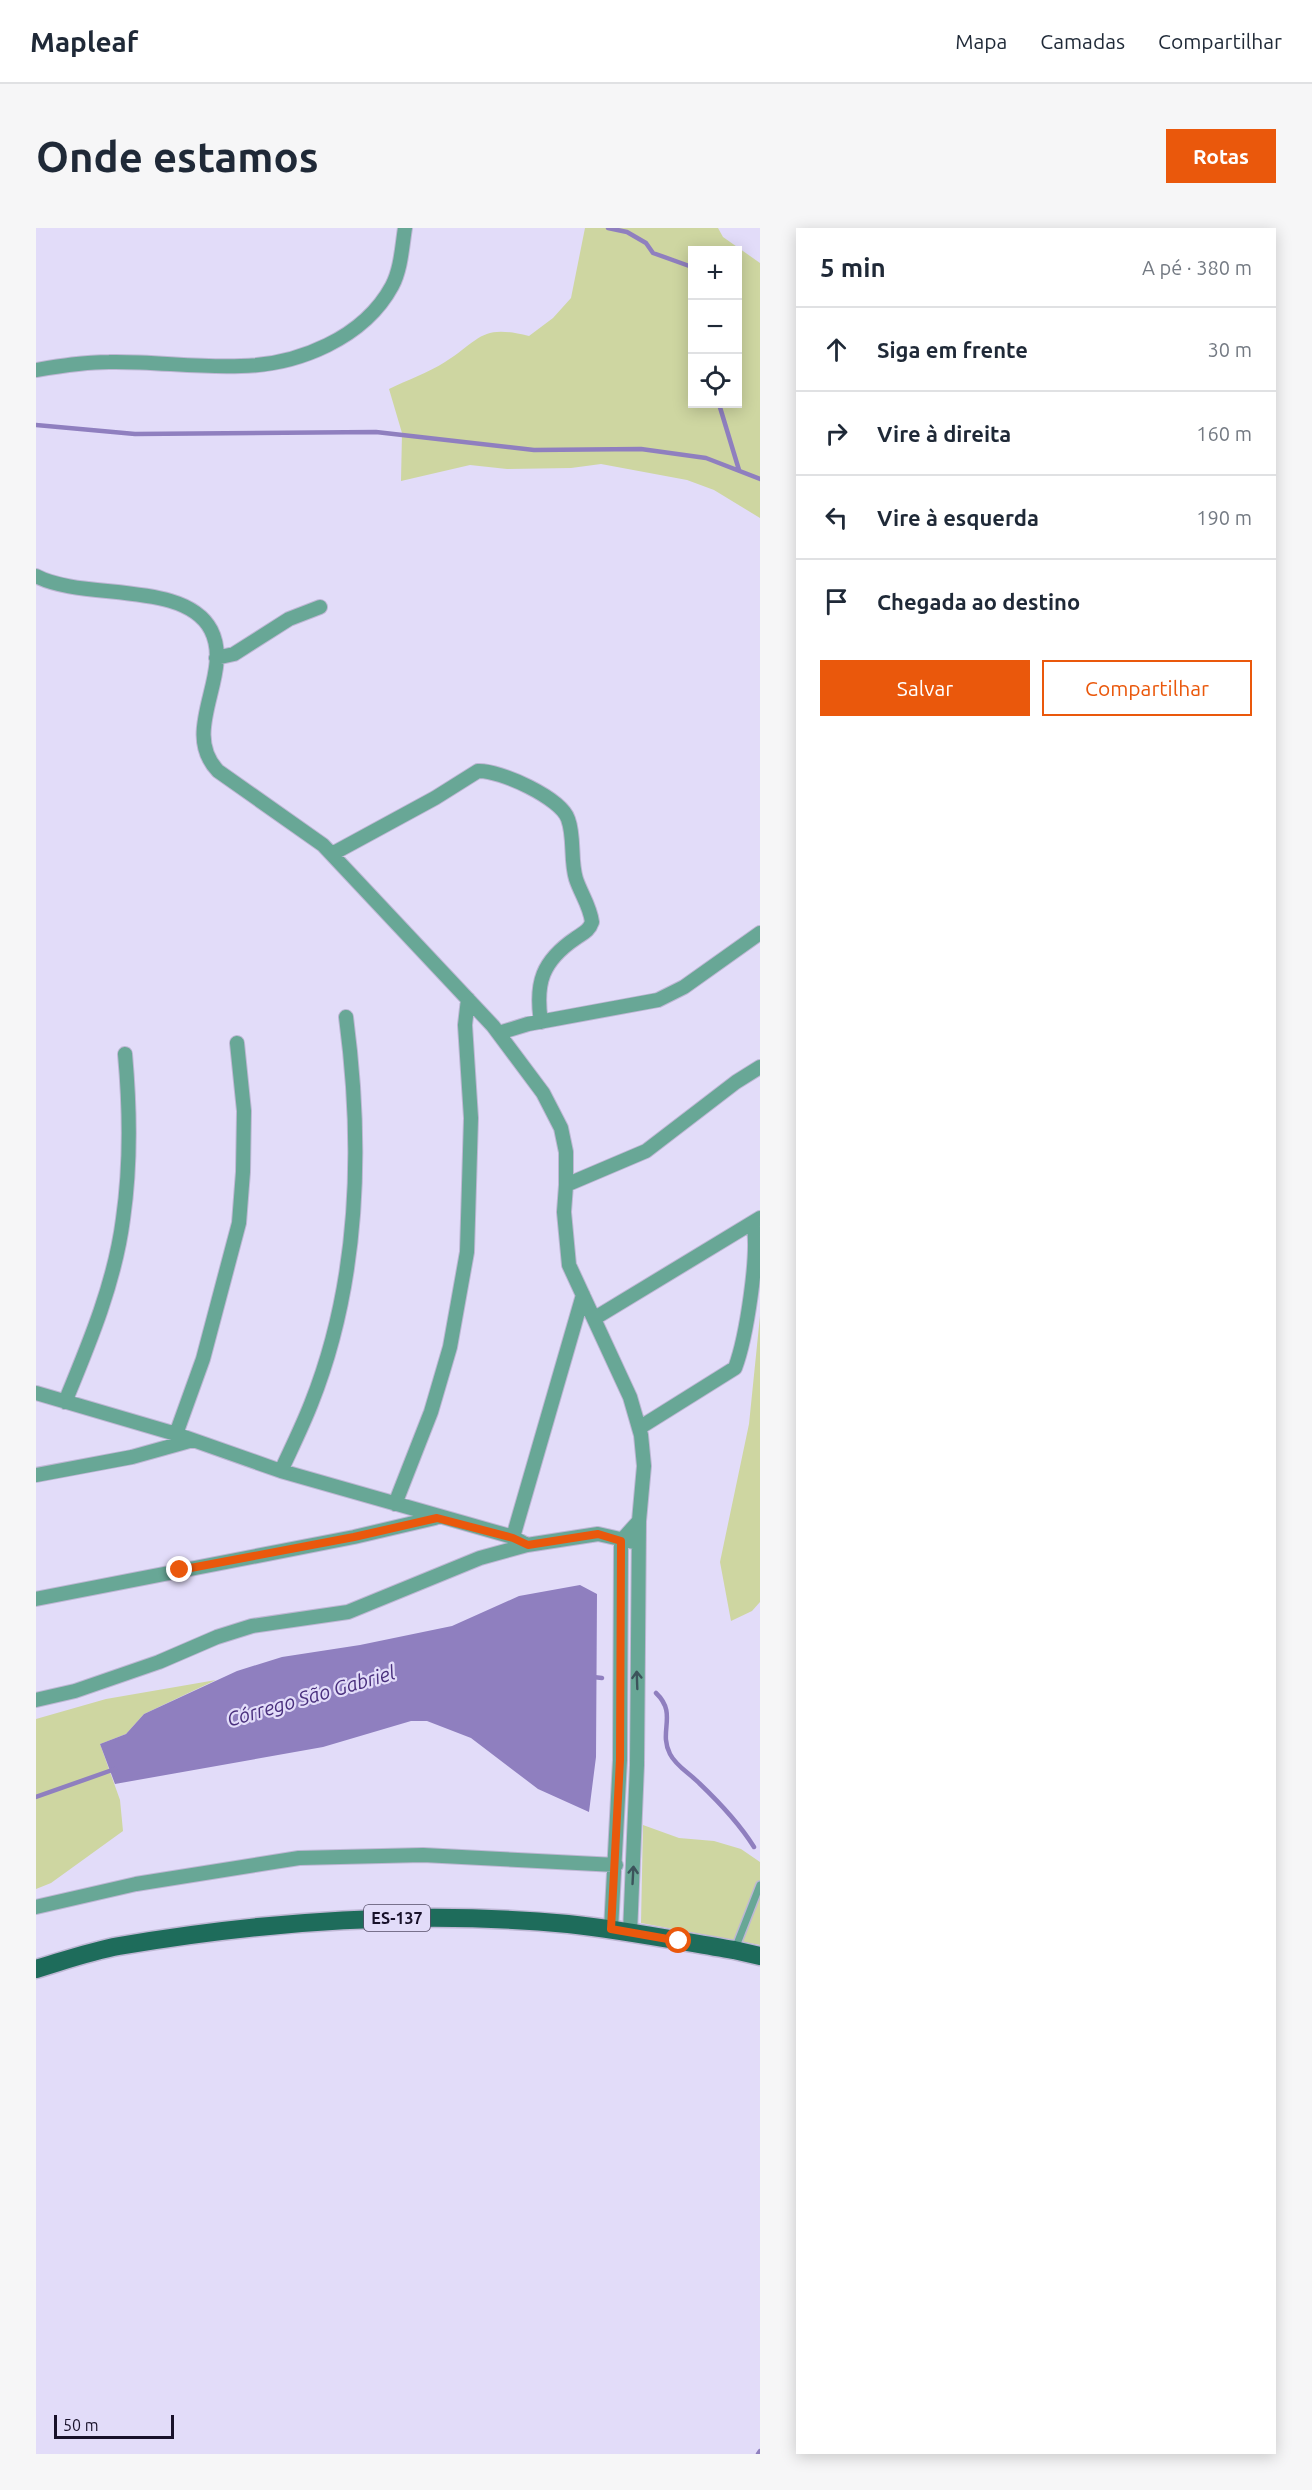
<!DOCTYPE html>
<html lang="pt">
<head>
<meta charset="utf-8">
<style>
  :root { --surface:#fff; --page:#f6f6f7; --text:#1f2937; --muted:#747a83; --line:#e0e1e3; --accent:#ea580c }
  body { margin:0; font-family:Ubuntu,sans-serif; background:var(--page); color:var(--text) }
  .controls { position:absolute; right:18px; top:18px; display:grid; overflow:hidden; border-radius:0px; box-shadow:0 3px 15px #0003 }
  .controls button { width:54px; height:54px; display:grid; place-items:center; padding:0; border:0; border-bottom:2px solid var(--line); background:var(--surface); color:var(--text); font:30px sans-serif }
  .scale { position:absolute; left:18px; bottom:15px; width:120px; box-sizing:border-box; padding-left:6px; border:3px solid #18112a; border-top:0; font-size:16px; line-height:21px; white-space:nowrap; color:#18112a; -webkit-text-stroke:4px #e2dcf9; paint-order:stroke }
  .stop { position:absolute; width:18px; height:18px; margin:-14px; border:4px solid #ea580c; border-radius:50%; background:#fff }
  .stop.end { background:#ea580c; border-color:#fff; box-shadow:0 2px 6px #0008 }
  .list { margin:0; padding:0; list-style:none }
  h2 { display:flex; justify-content:space-between; align-items:center; height:78px; margin:0; padding:0 24px; font-size:26px }
  h2 small { font-size:20px; font-weight:400; color:var(--muted) }
  .list li { display:grid; grid-template-columns:39px 1fr auto; gap:18px; align-items:center; box-sizing:border-box; height:84px; padding:0 24px; border-top:2px solid var(--line) }
  .list b { display:block; font-size:22px; white-space:nowrap }
  .list em { font-size:20px; font-style:normal; color:var(--muted) }
  .actions { display:flex; gap:12px; padding:18px 24px }
  .actions a { flex:1; padding:14px 0; border:2px solid var(--accent); border-radius:0px; text-align:center; font-size:21px; color:var(--accent) }
  .actions .main { background:var(--accent); color:#fff }
  .icon { flex:none; width:33px; height:33px; fill:none; stroke:currentColor; stroke-width:2; stroke-linecap:round; stroke-linejoin:round }
  .map { position:relative; flex:none; width:724px; height:2226px; overflow:hidden; border-radius:0px }
  header { display:flex; align-items:center; gap:36px; box-sizing:border-box; height:84px; padding:0 30px; background:var(--surface); border-bottom:2px solid var(--line) }
  header strong { font-size:28px }
  nav { display:flex; gap:33px; margin-inline-start:auto; font-size:21px }
  .intro { display:flex; align-items:center; justify-content:space-between; box-sizing:border-box; height:144px; padding:0 36px }
  h1 { margin:0; font-size:42px }
  .button { padding:15px 27px; border-radius:0px; background:var(--accent); color:#fff; font-size:21px; font-weight:700 }
  main { display:flex; gap:36px; padding:0 36px }
  aside { flex:1; background:var(--surface); border-radius:0px; box-shadow:0 3px 15px #0003 }
  .map>svg:first-child { display:block }
  .green { fill:#ced6a1; fill-rule:evenodd }
  .water { fill:#8f7fbf }
  .lines { fill:none; stroke-linecap:round; stroke-linejoin:round }
  .stream { stroke:#8f7fbf; stroke-width:4.5 }
  .lane-casing { stroke:#beb7d4; stroke-width:10 }
  .street-casing { stroke:#beb7d4; stroke-width:16 }
  .primary-casing { stroke:#beb7d4; stroke-width:21 }
  .lane { stroke:#68a796; stroke-width:7 }
  .street { stroke:#68a796; stroke-width:14 }
  .primary { stroke:#1e6c5b; stroke-width:18 }
  .oneway { stroke:#3c545b }
  .route { stroke:#ea580c; stroke-width:8 }
  .labels { text-anchor:middle; stroke-width:4.5; stroke-linejoin:round; paint-order:stroke }
  .shield { fill:#e2dcf9; stroke:#554e68; stroke-width:1.5 }
  .shield-label { font-size:16px; font-weight:bold; fill:#18112a }
  .water-label { font-size:20px; font-style:italic; fill:#492f7d; stroke:#e2dcf9 }
</style>
</head>
<body>
<header>
<strong>Mapleaf</strong>
<nav><a>Mapa</a><a>Camadas</a><a>Compartilhar</a></nav>
</header>
<div class="intro"><h1>Onde estamos</h1><a class="button">Rotas</a></div>
<main>
<div class="map">
<svg width="724" height="2226" viewBox="0 0 724 2226">
  <rect width="100%" height="100%" fill="#e2dcf9"/>
  <path class="green" d="M549,0h133l5,9 37,26v255l-46,-28 -27,-10 -86,-16 -30,4 -64,1 -37,-4 -69,16 1,-48 -13,-44c18,-9 39,-16 56,-27 37,-24 36,-38 84,-26l24,-18 18,-20zM656,22h46v154h-46z
    M724,1088v286l-8,9 -21,10 -11,-59 29,-138z
    M180,1452l-72,34 -18,20 -26,10 20,56 3,31 -72,52 -15,6v-170l70,-20z
    M607,1597l36,13 35,3 27,8 19,13v83l-119,-22z"/>
  <path class="water" d="M544,1357l17,9 -1,163 -7,55 -51,-23 -67,-51 -44,-17h-16l-88,26 -208,37 -15,-40 26,-10 18,-20 93,-43 45,-14 78,-12 92,-19 67,-30z"/>
  <g class="lines">
    <path class="stream" d="M572,0l19,4 19,11 7,10 39,14
      M683,176l20,66
      M0,197l99,9 241,-2 158,18 107,-1 65,9 54,21
      M557,1449l9,1
      M620,1465c22,21 2,38 14,61 6,12 19,19 29,29 21,20 40,40 55,64
      M0,1569l79,-28
      M722,2226l2,-3"/>
    <g class="lane-casing">
      <path id="lane" d="M699,1721l25,-64"/>
    </g>
    <g class="street-casing">
      <path id="street" d="M0,142c24,-4 48,-8 73,-8 44,-1 88,6 132,4 57,-1 123,-28 151,-80 9,-17 10,-39 13,-58
        M0,348c47,25 149,4 175,54 23,45 -32,100 7,141l105,74 170,181 50,67 18,35 5,24v33l80,-34 90,-69 24,-15
        M180,430l18,-4 55,-35 31,-12
        M296,626l103,-56 43,-27c22,-1 83,27 90,48 7,19 2,41 8,60 5,15 14,27 16,43 -3,9 -9,11 -16,16 -34,23 -41,45 -35,84
        M463,805l29,-9 130,-24 26,-13 76,-54
        M530,957l-2,27 5,53 61,132 11,38 3,31 -5,55 -2,244 -7,168
        M559,1090l165,-100
        M0,1165l140,41 105,37 232,66 14,8
        M29,1174c24,-58 50,-120 58,-183 8,-55 7,-110 2,-165
        M603,1200l96,-60c11,-29 25,-116 18,-145
        M140,1206l27,-75 36,-136 4,-51 1,-61 -7,-68
        M245,1243c10,-22 21,-44 30,-67 49,-123 52,-258 35,-387
        M0,1247l96,-18 61,-17
        M359,1276l36,-92 19,-65 17,-95 4,-134 -6,-93 3,-26
        M477,1309l70,-242
        M0,1371l318,-62 81,-19
        M0,1472l39,-9 84,-29 58,-25 35,-11 96,-14 132,-54 47,-13 71,-11 40,9
        M0,1679l100,-23 163,-26 124,-3 193,10
        M575,1701l9,-169 1,-219 18,-20"/>
    </g>
    <g class="primary-casing">
      <path id="primary" d="M0,1741c27,-8 55,-18 83,-23 145,-25 303,-36 449,-22 56,6 111,17 166,26l26,6"/>
    </g>
    <use href="#lane" class="lane"/>
    <use href="#street" class="street"/>
    <use href="#primary" class="primary"/>
  </g>
  <defs><path id="oneway-shaft" d="M-6 0H5M1.5-3L5.5 0L1.5 3" fill="none" stroke-width="1.6" stroke-linecap="round" stroke-linejoin="round" transform="scale(1.5)"/></defs>
  <g class="oneway">
    <use href="#oneway-shaft" transform="translate(601 1452) rotate(-92)"/>
    <use href="#oneway-shaft" transform="translate(597 1647) rotate(-87)"/>
  </g>
  <g class="lines">
    <path class="route" d="M144,1342l174,-33 83,-19 76,20 15,7 70,-11 23,7 -1,219 -9,169 68,12"/>
  </g>
  <g class="labels">
    <rect class="shield" x="328" y="1677" width="66" height="26" rx="4.5"/>
    <g class="shield-label">
      <text x="361" y="1696">ES-137</text>
    </g>
    <g class="water-label">
      <text transform="translate(275 1468) rotate(-16)" y="7">Córrego São Gabriel</text>
    </g>
  </g>
</svg>
<div class="controls">
<button>+</button>
<button>−</button>
<button><svg class="icon" aria-label="locate" viewBox="0 0 24 24"><circle cx="12" cy="12" r="6"/><path d="M12 2v4M12 18v4M2 12h4M18 12h4"/></svg></button>
</div>
<div class="scale">50 m</div>
<div class="stop" style="left:643px;top:1713px"></div>
<div class="stop end" style="left:144px;top:1342px"></div>
</div>
<aside>
<h2>5 min<small>A pé · 380 m</small></h2>
<ul class="list">
<li><svg class="icon" aria-label="ahead" viewBox="0 0 24 24"><path d="M12 20V5M6 11l6-6 6 6"/></svg><div><b>Siga em frente</b></div><em>30 m</em></li>
<li><svg class="icon" aria-label="right" viewBox="0 0 24 24"><path d="M7 20v-9h11M14 6l5 5-5 5"/></svg><div><b>Vire à direita</b></div><em>160 m</em></li>
<li><svg class="icon" aria-label="left" viewBox="0 0 24 24"><path d="M17 20v-9H6M10 6l-5 5 5 5"/></svg><div><b>Vire à esquerda</b></div><em>190 m</em></li>
<li><svg class="icon" aria-label="arrive" viewBox="0 0 24 24"><path d="M6 21V4h12l-3 4 3 4H6"/></svg><div><b>Chegada ao destino</b></div></li>
</ul>
<div class="actions"><a class="main">Salvar</a><a>Compartilhar</a></div>
</aside>
</main>
</body>
</html>
